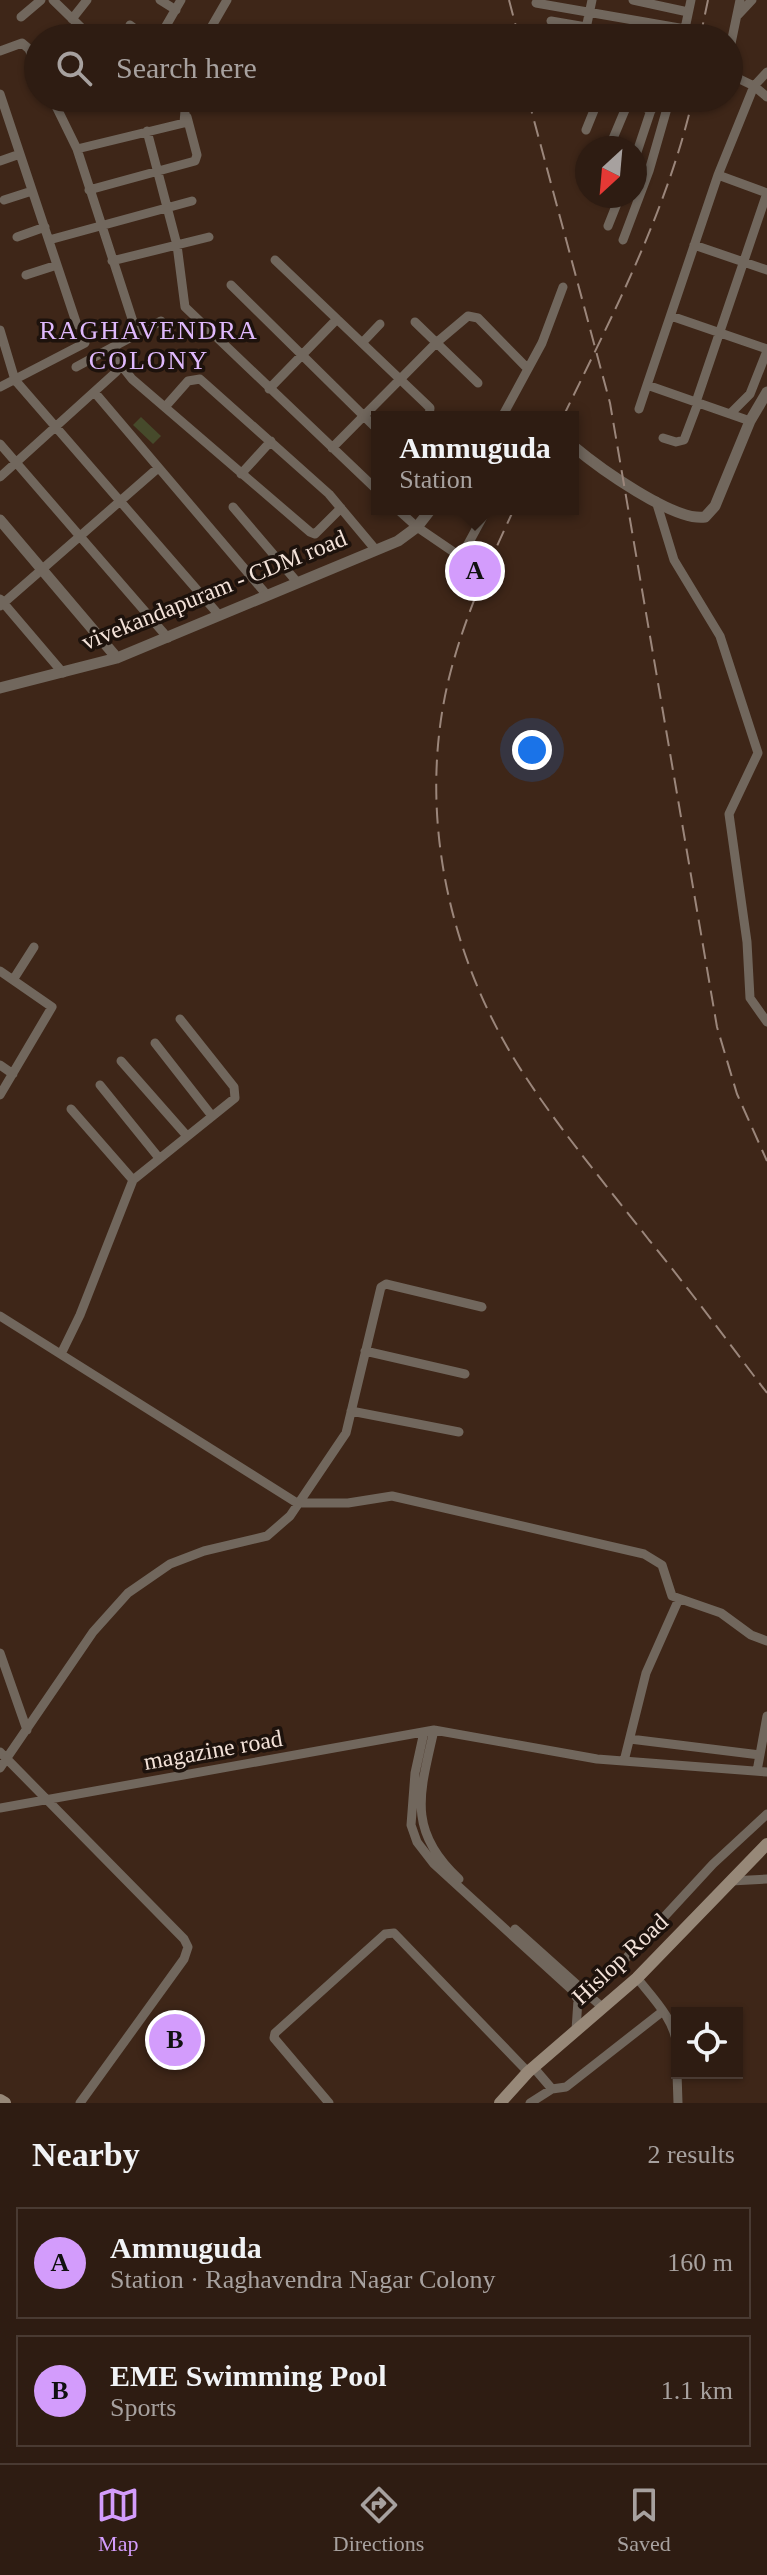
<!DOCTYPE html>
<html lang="en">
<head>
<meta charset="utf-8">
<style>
  :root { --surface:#2e1c12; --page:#36251b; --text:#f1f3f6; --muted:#a7a19f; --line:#493a32; --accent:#d39cfc }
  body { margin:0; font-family:Georgia,serif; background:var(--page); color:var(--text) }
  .controls { position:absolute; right:24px; bottom:24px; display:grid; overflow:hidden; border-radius:0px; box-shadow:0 2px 6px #0004 }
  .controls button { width:72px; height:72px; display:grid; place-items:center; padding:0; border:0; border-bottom:2px solid var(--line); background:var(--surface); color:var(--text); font:40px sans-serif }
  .compass { position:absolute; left:575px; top:136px; width:72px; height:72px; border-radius:50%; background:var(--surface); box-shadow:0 2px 6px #0004; rotate:206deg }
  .you { position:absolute; left:532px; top:750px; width:28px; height:28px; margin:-20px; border:6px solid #fff; border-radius:50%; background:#1a73e8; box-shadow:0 0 0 12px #1a73e833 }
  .badge { display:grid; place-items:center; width:52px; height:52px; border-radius:50%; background:var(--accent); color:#111; font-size:26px; font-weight:700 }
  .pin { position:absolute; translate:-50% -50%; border:4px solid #fff; box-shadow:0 2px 8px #0006 }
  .popup { position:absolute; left:371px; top:411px; width:208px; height:104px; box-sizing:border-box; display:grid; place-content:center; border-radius:0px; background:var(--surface); filter:drop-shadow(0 2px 6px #0005); font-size:26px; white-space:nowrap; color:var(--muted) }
  .popup b { font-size:30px; color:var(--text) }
  .popup::after { content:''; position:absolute; left:50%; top:100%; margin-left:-16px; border:16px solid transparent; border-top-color:var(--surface) }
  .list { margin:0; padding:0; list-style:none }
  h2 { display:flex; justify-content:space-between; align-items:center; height:104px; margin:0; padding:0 32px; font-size:34px }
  h2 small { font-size:26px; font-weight:400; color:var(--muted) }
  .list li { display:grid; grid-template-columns:52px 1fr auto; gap:24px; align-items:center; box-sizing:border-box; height:112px; margin:0 16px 16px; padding:0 16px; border:2px solid var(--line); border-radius:0px }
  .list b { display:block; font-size:30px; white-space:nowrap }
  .list p { margin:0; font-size:26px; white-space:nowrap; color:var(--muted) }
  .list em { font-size:26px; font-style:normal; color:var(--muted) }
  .icon { flex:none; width:44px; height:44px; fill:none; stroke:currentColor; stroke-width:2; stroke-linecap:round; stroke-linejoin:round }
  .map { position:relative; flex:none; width:767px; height:2103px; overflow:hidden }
  .search { position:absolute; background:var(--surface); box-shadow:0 2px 6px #0004; left:24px; right:24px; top:24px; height:88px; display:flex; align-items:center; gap:20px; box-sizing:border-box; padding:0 28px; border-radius:44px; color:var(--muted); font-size:30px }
  .sheet { height:360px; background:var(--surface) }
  nav { display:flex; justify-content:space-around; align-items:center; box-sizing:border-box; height:112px; border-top:2px solid var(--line); background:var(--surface); font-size:22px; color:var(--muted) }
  nav a { display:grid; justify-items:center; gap:4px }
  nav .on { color:var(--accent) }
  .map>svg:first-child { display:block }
  .green { fill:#464a2b }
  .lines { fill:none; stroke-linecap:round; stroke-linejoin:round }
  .minor { stroke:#71675d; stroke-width:9 }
  .tertiary { stroke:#71675d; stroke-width:11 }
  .secondary { stroke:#978878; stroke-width:12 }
  .rail { stroke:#9b867b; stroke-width:2; stroke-dasharray:16 8; stroke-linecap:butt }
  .labels { text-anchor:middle; stroke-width:7; stroke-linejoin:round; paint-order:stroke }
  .street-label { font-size:24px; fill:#f3e2d9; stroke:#1d120c }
  .neighbourhood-label { font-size:26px; letter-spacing:2px; fill:#dfb9fd; stroke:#1d120c }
</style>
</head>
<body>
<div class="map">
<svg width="767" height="2103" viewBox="0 0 767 2103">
  <rect width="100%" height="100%" fill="#3e2618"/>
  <path class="green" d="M141,417l20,19 -8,8 -20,-19z"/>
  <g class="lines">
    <path class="minor" d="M53,0l39,38
      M160,0l16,10
      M633,0l55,12
      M536,3l149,26
      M738,15l14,-15
      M21,17l20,-17
      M72,19l15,-19
      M551,21l35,6
      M130,25l17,13
      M586,31l28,7
      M61,32l2,6
      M159,38l22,-38
      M205,38l22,-38
      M584,38l8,-38
      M683,38l8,-38
      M0,51l22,-8 7,6 9,22
      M729,53l11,-53
      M729,74l25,12 13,11
      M0,94l77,231
      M52,98l25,51 60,185
      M164,98l20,7
      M629,98l22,13
      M586,130l13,-32
      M147,131l30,114 8,62 192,183
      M609,148l21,-50
      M77,149l107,-26 2,-25
      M635,158l20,-60
      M0,161l20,-7
      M718,175l49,18
      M89,190l106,-29 2,-6 -10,-38
      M4,200l28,-9
      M608,226l12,-30
      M17,237l28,-10
      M49,240l143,-39
      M623,240l26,-69 21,-73
      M694,245l73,25
      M275,260l151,144 4,4 -1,9
      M112,261l97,-24
      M26,275l31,-10
      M231,285l146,144
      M671,316l96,33
      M415,322l63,61
      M0,330l15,50 203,234
      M362,343l18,-19
      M121,365l11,14 178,153 5,2 26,-26
      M76,367l85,-46
      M0,387l85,-44
      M269,389l68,-70
      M96,394l170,200
      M696,402l71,-209
      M165,407l23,-26 12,-2 129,115 46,55
      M639,409l8,-24
      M730,414l20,-20 17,-43
      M502,417l40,-74 21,-56
      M750,421l-103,-36 71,-210 36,-89 13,-14
      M663,438l13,4 8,-2 14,-37
      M0,444l168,194
      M332,448l104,-105 32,-27 10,2 50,51
      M241,474l30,-33
      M0,477l116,-105 5,-7 -6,-18
      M656,501l18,59 46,76 38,117 -29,61 18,128 3,56 17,24
      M233,507l64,75
      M397,509l20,18 44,30 26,-48
      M0,599l63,74
      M0,606l158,-138
      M0,971l52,36 -52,88
      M13,980l21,-33
      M155,1043l57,73
      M121,1061l66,75
      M0,1065l13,9
      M100,1085l59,73
      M71,1109l62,71
      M0,1316l297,187h51l44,-7 252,58 18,11 10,31 49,17 30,22 16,6
      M365,1351l100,23
      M61,1354l19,-39 53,-135 102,-82 -1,-11 -54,-68
      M351,1411l108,21
      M0,1653l27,77
      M434,1730c-14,63 -28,100 25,149
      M424,1732l-9,41 -4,52 6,17 17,22 138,126 6,10 -2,30
      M630,1739l130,16
      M0,1752l184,187 4,8 -4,12 -104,144
      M624,1761l22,-88 32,-72
      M0,1768l93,-136 35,-39 42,-29 34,-13 63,-15 23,-20 56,-83 35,-146 5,-3 96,23
      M757,1771l10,-55
      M0,1808l434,-78 163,29 170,13
      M731,1881l36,-2
      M515,1929l87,78
      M637,1978c16,20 38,42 40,68
      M592,1995l121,-131 54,-50
      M534,2068l18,21 14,-2 97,-76
      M677,2073l1,30
      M329,2103l-55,-65 1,-5 110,-99 9,-1 134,139
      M530,2103l22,-14"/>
    <path class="tertiary" d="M573,446c25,21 101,76 132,71l10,-11 35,-85 17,-29
      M0,520l117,138
      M0,688l117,-30 281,-117 19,-14 14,-18"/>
    <path class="secondary" d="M0,2100l5,3
      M500,2103l28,-31 109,-94 130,-134"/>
    <path class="rail" d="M509,0l10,38
      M700,38l8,-38
      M528,98l82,305 107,624 20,67 30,67
      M563,417c50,-103 104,-206 130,-319
      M514,509c-26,56 -50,109 -65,169 -33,135 0,283 76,398 38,58 82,110 124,164 41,50 79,102 118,153"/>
  </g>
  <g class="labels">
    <g class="street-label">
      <text transform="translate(214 590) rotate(-22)" y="8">vivekandapuram - CDM road</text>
      <text transform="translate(213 1750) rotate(-10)" y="8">magazine road</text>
      <text transform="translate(620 1959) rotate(-43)" y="8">Hislop Road</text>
    </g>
    <g class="neighbourhood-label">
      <text x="149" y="339">RAGHAVENDRA<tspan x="149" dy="30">COLONY</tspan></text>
    </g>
  </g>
</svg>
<div class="controls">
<button><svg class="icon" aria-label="locate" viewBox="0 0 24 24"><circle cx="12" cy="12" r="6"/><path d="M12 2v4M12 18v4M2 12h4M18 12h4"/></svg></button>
</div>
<svg class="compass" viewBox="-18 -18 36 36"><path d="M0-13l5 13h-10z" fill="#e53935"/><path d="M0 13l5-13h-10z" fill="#a7a19f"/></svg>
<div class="you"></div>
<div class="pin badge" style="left:475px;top:571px">A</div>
<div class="popup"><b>Ammuguda</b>Station</div>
<div class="pin badge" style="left:175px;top:2040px">B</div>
<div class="search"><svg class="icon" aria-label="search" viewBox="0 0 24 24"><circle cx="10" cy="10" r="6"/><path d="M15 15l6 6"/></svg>Search here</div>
</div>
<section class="sheet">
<h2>Nearby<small>2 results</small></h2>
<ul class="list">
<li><span class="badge">A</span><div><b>Ammuguda</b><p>Station · Raghavendra Nagar Colony</p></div><em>160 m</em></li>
<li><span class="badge">B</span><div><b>EME Swimming Pool</b><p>Sports</p></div><em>1.1 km</em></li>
</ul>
</section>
<nav>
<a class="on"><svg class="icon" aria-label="map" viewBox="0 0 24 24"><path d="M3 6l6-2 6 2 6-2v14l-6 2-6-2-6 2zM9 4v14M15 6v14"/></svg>Map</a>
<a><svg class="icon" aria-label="directions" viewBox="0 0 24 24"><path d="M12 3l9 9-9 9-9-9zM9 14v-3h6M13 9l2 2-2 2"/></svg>Directions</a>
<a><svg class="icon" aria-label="saved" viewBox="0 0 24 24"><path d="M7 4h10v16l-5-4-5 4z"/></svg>Saved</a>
</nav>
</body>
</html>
